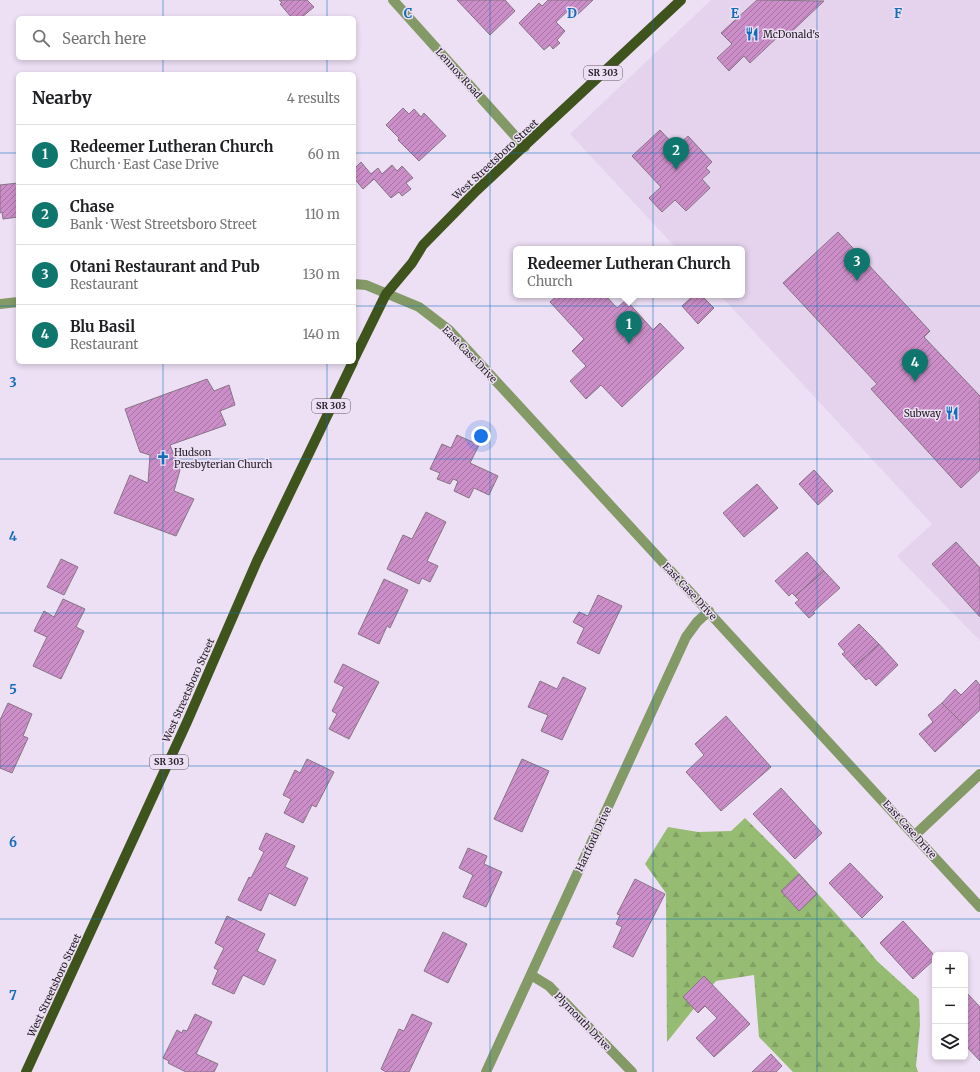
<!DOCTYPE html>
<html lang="en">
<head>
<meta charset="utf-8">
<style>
  :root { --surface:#fff; --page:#f2f2f2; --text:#202124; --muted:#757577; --line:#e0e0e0; --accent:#0f766e }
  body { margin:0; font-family:Merriweather,serif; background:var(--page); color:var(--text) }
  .controls { position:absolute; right:12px; bottom:12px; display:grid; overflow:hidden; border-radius:6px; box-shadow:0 2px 6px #0003 }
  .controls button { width:36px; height:36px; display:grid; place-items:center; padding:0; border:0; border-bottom:1px solid var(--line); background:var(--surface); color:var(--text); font:20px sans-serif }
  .you { position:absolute; left:481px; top:436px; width:14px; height:14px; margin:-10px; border:3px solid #fff; border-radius:50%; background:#1a73e8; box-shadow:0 0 0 6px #1a73e833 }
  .badge { display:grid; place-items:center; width:26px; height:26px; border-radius:50%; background:var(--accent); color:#fff; font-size:13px; font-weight:700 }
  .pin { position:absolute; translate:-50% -33px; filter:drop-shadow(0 1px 2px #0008) }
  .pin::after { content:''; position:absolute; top:21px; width:14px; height:12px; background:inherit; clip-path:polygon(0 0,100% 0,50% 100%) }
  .popup { position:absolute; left:513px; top:246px; width:232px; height:52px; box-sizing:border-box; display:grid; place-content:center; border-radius:6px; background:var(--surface); filter:drop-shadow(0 1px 3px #0005); font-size:13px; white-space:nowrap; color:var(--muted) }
  .popup b { font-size:15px; color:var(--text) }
  .popup::after { content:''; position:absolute; left:50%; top:100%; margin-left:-8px; border:8px solid transparent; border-top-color:var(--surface) }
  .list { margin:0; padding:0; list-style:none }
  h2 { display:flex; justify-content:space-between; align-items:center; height:52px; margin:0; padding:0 16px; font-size:17px }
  h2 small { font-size:13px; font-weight:400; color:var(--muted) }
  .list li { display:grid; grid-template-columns:26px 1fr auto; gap:12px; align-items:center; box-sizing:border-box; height:60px; padding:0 16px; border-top:1px solid var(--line) }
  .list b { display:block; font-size:15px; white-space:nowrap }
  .list p { margin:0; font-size:13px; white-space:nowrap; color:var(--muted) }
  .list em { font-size:13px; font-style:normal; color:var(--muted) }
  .icon { flex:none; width:22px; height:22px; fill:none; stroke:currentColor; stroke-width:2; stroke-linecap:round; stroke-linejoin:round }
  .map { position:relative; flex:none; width:980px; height:1072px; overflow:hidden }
  .search { position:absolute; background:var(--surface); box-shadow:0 2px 6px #0003; left:16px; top:16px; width:340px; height:44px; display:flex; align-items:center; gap:10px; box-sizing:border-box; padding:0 14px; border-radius:6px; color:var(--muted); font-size:15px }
  .panel { position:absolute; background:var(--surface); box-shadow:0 2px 6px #0003; left:16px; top:72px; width:340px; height:292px; border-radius:6px }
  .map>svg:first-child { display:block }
  .built { fill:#e5d3ee }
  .forest { fill:url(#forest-firs) }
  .building { fill:url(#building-hatch); stroke:#867484 }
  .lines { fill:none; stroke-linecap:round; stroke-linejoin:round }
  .minor { stroke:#839966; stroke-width:10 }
  .major { stroke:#3f541c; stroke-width:10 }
  .grid { fill:none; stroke:#106ebb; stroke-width:1; stroke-opacity:0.55 }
  .labels { text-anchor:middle; stroke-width:3; stroke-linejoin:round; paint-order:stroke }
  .shield { fill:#eddff4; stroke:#625965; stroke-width:1 }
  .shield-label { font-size:9px; font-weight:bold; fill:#262028 }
  .poi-label { font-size:10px; fill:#262028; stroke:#eddff4; text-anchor:start }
  .street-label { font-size:10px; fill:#262028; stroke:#eddff4 }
  .grid-label { font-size:13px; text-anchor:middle; font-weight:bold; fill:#106ebb; stroke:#eddff4; stroke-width:3; stroke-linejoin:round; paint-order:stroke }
</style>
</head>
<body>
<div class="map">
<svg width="980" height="1072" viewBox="0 0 980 1072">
  <defs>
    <pattern id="forest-firs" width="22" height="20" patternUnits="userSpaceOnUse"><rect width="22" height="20" fill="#96bb72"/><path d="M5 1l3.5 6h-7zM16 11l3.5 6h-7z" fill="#81a063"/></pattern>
    <pattern id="building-hatch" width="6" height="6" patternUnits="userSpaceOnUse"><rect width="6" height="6" fill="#cc8ec8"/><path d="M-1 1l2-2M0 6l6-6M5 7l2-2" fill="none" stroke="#a574a2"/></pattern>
  </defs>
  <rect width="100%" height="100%" fill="#eddff4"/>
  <path class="built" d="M711,0h269v641l-83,-85 35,-32 -212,-229h22v-46h-65l-107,-115z"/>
  <path class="forest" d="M745,818l44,44 70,77 18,22 42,38 1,26 -4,41 2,6h-125l-34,-35 -5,-62 -38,6 -49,61 -1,-149 -21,-29 23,-37 30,5 33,-1z"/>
  <path class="building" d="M279,0h28l7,7 -13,11h-9l-12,-14 2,-1z
    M457,0h48l10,11 -25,24z
    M548,0h45l-17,16 -6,-7 -14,13 9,9 -8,9 3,3 -7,6 -3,-4 -6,5 -25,-27 20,-20 3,3z
    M757,0l67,1 -37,35 -4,-4 -33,31 -6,-7 -15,15 -12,-13 15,-14 -11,-11z
    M403,108l6,6 5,-5 7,8 3,-4 22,23 -27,25 -21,-21 1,-2 -13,-13z
    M660,130l16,17 12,-11 24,26 -6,6 4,4 -8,7 8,9 -24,23 -11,-11 -13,12 -13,-14 12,-11 -29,-31z
    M361,162l10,12 7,-6 4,6 10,-9 5,6 5,-5 11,12 -7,5 5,6 -9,7 -3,-4 -8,6 -17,-19 -11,10 -9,-11v-9z
    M18,183v34l-15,2 -1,-7 -2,1v-28z
    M838,232l92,99 -6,6 56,59v74l-19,18 -90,-99 6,-5 -94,-101z
    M558,295h47l12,13 9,-8 27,30 7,-7 24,25 -62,59 -21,-22 -15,14 -16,-18 16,-15 -14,-15 12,-12 -34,-37z
    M694,295h7l13,13 -16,16 -16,-18z
    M207,379l7,12 15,-6 6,20 -15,6 6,14 -56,20 10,25 -6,21 20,8 -18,37 -62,-23 16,-38 18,8 2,-28 -10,-3 -15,-43z
    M457,435l22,10 -9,18 28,13 -9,19 -15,-7 -5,10 -15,-7 4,-10 -5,-2 -3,5 -13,-5 3,-6 -10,-4 12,-25 9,4z
    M814,470l19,21 -15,14 -19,-21z
    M757,484l21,24 -34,29 -21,-24z
    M426,512l20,10 -19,39 11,5 -8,16 -8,-4 -3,6 -32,-15 16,-34 9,4z
    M956,542l24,26v49l-48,-53z
    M807,552l17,19 -29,25 -3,-3 -3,3 -14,-15z
    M61,559l17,8 -14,28 -17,-8z
    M824,571l16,17 -27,24 2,1 -6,5 -14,-15 4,-3 -4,-4z
    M384,579l24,11 -18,38 -3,-2 -8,18 -21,-10z
    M598,595l24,11 -23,48 -22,-11 7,-15 -11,-6 6,-10 9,4z
    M63,599l22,10 -9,18 8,4 -23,48 -28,-13 14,-29 -13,-6 10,-20 10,6z
    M859,624l20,20 -25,23 -12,-13 3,-2 -7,-8z
    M879,644l19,21 -22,21 -7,-8 -3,2 -12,-13z
    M343,664l36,18 -30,57 -20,-10 8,-15 -5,-3 12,-24 -10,-5z
    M563,677l23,11 -24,52 -21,-9 7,-16 -20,-8 12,-26 17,8z
    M976,680l4,5v25l-16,15 -22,-22 13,-14 6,6z
    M8,703l24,11 -9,22 5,2 -16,35 -12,-5v-48z
    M942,703l22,22 -29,27 -16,-18 14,-12 -5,-7z
    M726,716l45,51 -50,44 -35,-39 18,-17 -9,-11z
    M307,759l27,13 -18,35 -4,-2 -9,18 -19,-10 7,-14 -8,-4 12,-25 5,3z
    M522,759l27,12 -27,61 -28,-13z
    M781,788l41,45 -27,26 -42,-45z
    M266,833l29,13 -10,21 23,11 -13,28 -26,-13 -8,18 -23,-11 11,-23 2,1 13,-26 -5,-3z
    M468,848l19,8 -3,8 18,8 -16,35 -23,-10 10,-22 -14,-7z
    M850,863l33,34 -21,21 -33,-35z
    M799,874l18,20 -18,17 -18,-20z
    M635,879l30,15 -32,63 -20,-10 9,-20 -6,-3 4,-9 -3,-1z
    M227,916l38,18 -8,17 19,9 -12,25 -21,-10 -9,19 -22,-10 6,-14 -4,-2 10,-20 -9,-5z
    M903,921l32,35v3l-22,20 -33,-36z
    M443,932l24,12 -19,39 -24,-12z
    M704,976l46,48 -36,33 -18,-19 21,-20 -12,-12 -7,7 -15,-16z
    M965,991l15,16v54l-15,-16z
    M195,1014l17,8 -16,32 22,10 -4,8h-28l-18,-9 1,-2 -6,-3 14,-28 5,3 1,-3 4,1z
    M412,1014l20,9 -23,49h-23l-5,-3 18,-40 5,2z
    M771,1054l11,12 -6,6h-24z"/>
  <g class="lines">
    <path class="minor" d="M393,0l132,147
      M354,284l12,1 53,22 30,23 531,577
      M0,304l18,-2
      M915,835l65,-61
      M531,975l18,11 83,86
      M486,1072l200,-435 11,-15 12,-11"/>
    <path class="major" d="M354,359l32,-65 26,-31 11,-18 53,-54 205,-191
      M26,1072l161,-350 70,-161 96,-199"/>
  </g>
  <path class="grid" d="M163,0v18M327,0v18M490,0v1072M653,0v1072M817,0v1072M163,58v16M327,58v16M0,153h18M354,153h626M0,306h18M354,306h626M163,362v710M327,362v710M0,459h980M0,613h980M0,766h980M0,919h980"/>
  <defs>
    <g id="restaurant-bare" transform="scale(1.08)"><path d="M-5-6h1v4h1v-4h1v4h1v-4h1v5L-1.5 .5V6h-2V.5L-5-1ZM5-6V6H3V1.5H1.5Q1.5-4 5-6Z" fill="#106ebb" stroke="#eddff4" stroke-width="2.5" paint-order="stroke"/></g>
    <g id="church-bare" transform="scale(1.08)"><path d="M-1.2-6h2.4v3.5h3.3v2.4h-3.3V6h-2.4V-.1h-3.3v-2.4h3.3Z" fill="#106ebb" stroke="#eddff4" stroke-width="2.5" paint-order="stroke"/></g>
  </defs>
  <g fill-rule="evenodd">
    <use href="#restaurant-bare" x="752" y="34"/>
    <use href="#restaurant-bare" x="952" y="413"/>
    <use href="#church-bare" x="163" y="458"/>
  </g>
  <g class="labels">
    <g class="shield">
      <rect x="584" y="66" width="38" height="14" rx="3"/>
      <rect x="312" y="399" width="38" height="14" rx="3"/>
      <rect x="150" y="755" width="38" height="14" rx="3"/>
    </g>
    <g class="shield-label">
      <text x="603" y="76">SR 303</text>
      <text x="331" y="409">SR 303</text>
      <text x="169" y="765">SR 303</text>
    </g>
    <g class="poi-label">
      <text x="763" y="38">McDonald's</text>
      <text x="941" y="417" text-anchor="end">Subway</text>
      <text x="174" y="456">Hudson<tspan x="174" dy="12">Presbyterian Church</tspan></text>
    </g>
    <g class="street-label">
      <text transform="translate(459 73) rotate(48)" y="4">Lennox Road</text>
      <text transform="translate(495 159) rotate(-43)" y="4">West Streetsboro Street</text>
      <text transform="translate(470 354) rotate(46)" y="4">East Case Drive</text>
      <text transform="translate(690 591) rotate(47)" y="4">East Case Drive</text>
      <text transform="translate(188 690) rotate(-66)" y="4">West Streetsboro Street</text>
      <text transform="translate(910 829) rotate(48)" y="4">East Case Drive</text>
      <text transform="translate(593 839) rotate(-65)" y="4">Hartford Drive</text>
      <text transform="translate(54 985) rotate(-65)" y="4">West Streetsboro Street</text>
      <text transform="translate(583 1021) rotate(46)" y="4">Plymouth Drive</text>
    </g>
  </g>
  <g class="grid-label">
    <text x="408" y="18">C</text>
    <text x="572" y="18">D</text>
    <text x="735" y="18">E</text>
    <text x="898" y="18">F</text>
    <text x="13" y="387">3</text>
    <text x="13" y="541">4</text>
    <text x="13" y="694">5</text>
    <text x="13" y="847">6</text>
    <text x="13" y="1000">7</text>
  </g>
</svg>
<div class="controls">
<button>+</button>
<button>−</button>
<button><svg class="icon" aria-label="layers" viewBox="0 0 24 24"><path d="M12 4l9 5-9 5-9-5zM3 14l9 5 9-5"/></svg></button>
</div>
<div class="you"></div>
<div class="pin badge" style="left:629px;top:344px">1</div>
<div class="popup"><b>Redeemer Lutheran Church</b>Church</div>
<div class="pin badge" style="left:676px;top:170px">2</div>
<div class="pin badge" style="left:857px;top:281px">3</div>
<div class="pin badge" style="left:915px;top:382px">4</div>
<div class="search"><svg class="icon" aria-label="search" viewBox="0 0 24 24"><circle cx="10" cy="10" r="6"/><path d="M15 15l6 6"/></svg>Search here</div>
<section class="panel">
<h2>Nearby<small>4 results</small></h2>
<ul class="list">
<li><span class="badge">1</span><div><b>Redeemer Lutheran Church</b><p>Church · East Case Drive</p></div><em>60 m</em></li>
<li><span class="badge">2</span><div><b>Chase</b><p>Bank · West Streetsboro Street</p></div><em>110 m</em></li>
<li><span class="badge">3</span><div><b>Otani Restaurant and Pub</b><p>Restaurant</p></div><em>130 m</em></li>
<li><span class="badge">4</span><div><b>Blu Basil</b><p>Restaurant</p></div><em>140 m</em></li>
</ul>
</section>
</div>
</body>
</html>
